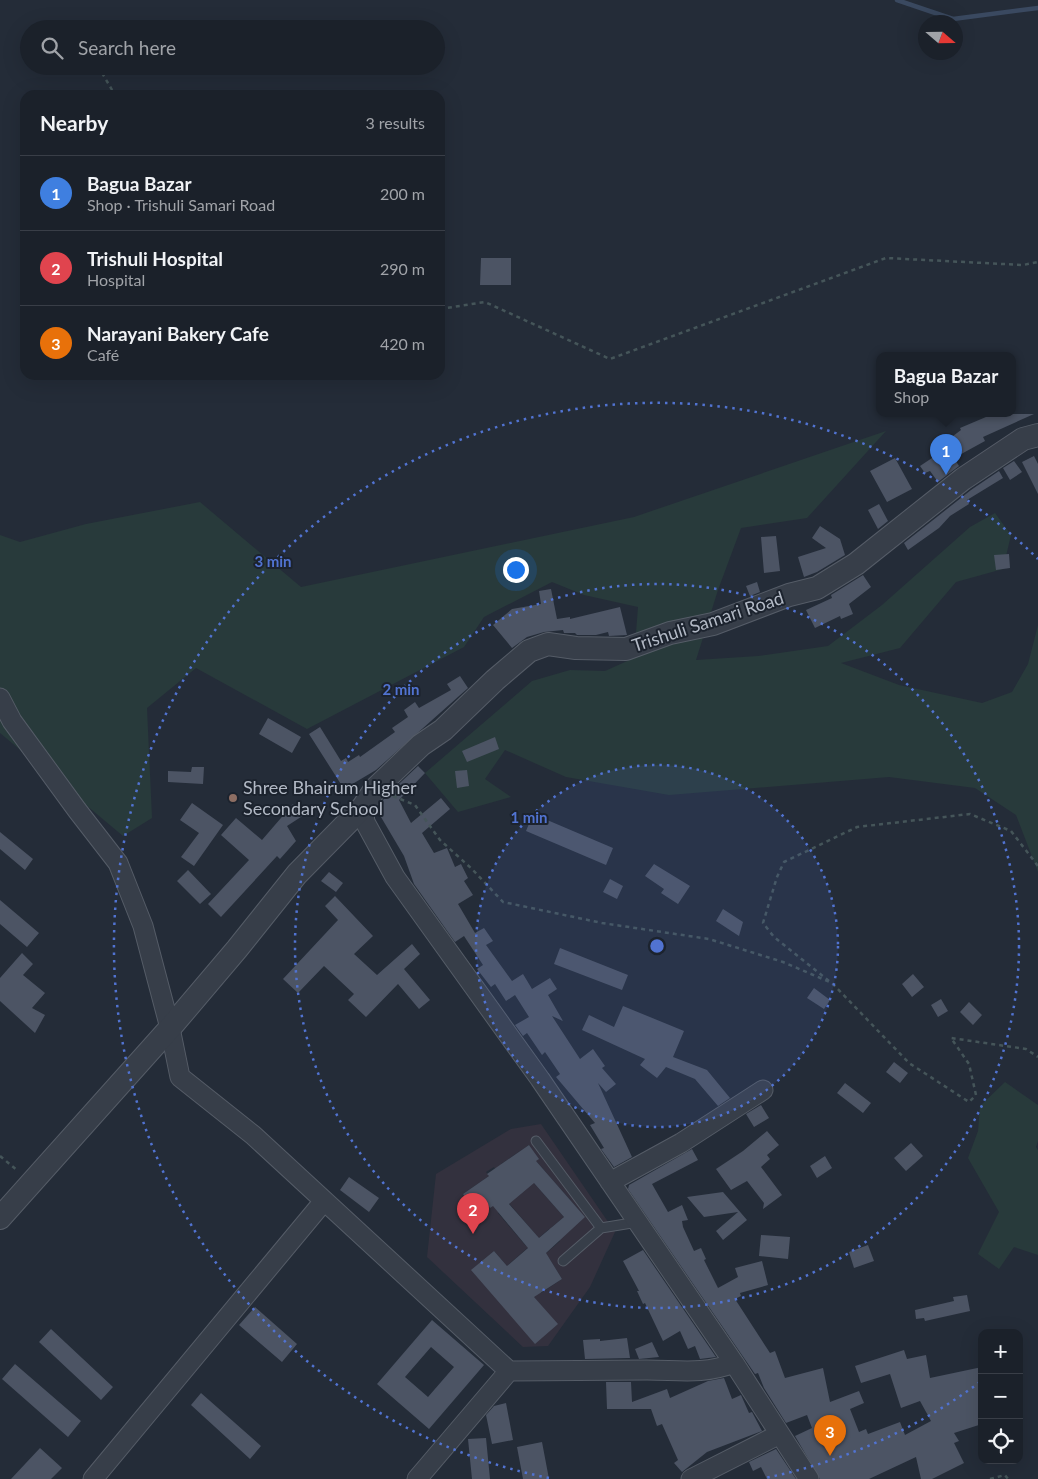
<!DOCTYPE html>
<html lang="en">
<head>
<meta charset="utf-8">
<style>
  :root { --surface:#1b212a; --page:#242932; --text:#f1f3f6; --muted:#a0a3a8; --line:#393e47; --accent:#d93025 }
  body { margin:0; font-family:Lato,sans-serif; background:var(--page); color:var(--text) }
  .controls { position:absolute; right:15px; bottom:15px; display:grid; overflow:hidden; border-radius:10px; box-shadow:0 5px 20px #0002 }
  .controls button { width:45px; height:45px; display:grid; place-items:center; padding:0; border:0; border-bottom:1px solid var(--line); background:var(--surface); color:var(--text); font:25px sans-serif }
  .compass { position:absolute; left:918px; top:15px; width:45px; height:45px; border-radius:50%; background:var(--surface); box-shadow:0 5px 20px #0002; rotate:110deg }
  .you { position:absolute; left:515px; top:569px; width:18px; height:18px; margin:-12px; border:4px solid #fff; border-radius:50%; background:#1a73e8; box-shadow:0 0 0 8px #1a73e833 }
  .badge { display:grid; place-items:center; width:32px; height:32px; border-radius:50%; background:var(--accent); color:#fff; font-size:16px; font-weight:700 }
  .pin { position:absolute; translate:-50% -41px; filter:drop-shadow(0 1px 2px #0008) }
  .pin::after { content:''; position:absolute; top:26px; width:18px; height:15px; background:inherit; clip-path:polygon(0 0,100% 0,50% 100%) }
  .popup { position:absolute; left:876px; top:352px; width:140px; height:65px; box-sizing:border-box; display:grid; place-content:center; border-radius:10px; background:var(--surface); filter:drop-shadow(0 1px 4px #0005); font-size:16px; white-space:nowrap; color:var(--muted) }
  .popup b { font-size:19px; color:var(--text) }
  .popup::after { content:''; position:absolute; left:50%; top:100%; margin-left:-10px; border:10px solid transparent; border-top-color:var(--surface) }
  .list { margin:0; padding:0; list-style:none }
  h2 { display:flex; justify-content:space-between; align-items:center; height:65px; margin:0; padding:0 20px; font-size:21px }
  h2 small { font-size:16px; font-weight:400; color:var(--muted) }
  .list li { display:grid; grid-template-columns:32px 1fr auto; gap:15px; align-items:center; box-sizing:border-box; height:75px; padding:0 20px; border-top:1px solid var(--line) }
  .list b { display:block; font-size:19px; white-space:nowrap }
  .list p { margin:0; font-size:16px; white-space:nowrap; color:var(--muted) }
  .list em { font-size:16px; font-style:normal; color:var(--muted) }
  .icon { flex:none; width:28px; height:28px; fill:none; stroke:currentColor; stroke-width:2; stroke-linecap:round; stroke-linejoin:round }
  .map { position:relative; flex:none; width:1038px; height:1479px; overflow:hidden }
  .search { position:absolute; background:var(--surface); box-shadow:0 5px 20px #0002; left:20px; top:20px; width:425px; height:55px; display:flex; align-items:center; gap:12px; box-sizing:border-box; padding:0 18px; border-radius:28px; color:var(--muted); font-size:19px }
  .panel { position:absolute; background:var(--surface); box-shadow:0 5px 20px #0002; left:20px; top:90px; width:425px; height:290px; border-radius:15px }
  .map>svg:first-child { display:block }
  .medical { fill:#33313e; fill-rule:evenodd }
  .green { fill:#283a3b }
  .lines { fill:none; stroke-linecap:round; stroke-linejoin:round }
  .stream { stroke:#3a4960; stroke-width:4.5 }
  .building { fill:#4c5464; fill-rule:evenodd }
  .service-casing { stroke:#555c67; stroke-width:11 }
  .minor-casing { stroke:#555c67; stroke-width:21 }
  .tertiary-casing { stroke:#555c67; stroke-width:24 }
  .path { stroke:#455559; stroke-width:2.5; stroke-dasharray:4 4; stroke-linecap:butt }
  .service { stroke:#373e49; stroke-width:9 }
  .minor { stroke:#373e49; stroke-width:19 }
  .tertiary { stroke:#373e49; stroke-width:22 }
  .ring { fill:none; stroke:#5173d1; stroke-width:2.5; stroke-dasharray:2.5 5 }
  .education-dot { fill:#8d6e63; stroke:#1c232e; stroke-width:2 }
  .labels { text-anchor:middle; stroke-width:4; stroke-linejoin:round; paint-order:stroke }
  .street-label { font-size:18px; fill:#b2b9c5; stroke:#1c232e }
  .poi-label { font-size:18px; fill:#b2b9c5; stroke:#1c232e; text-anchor:start }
  .centre { fill:#5173d1; stroke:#1c232e; stroke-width:2.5 }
  .ring-label { font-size:15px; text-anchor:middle; font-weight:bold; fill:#5173d1; stroke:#1c232e; stroke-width:4; stroke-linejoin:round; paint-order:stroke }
</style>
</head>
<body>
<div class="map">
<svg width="1038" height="1479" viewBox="0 0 1038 1479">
  <rect width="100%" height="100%" fill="#242c38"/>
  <path class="medical" d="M541,1124l74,108 -25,55 -42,59 -25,1 -96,-90 9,-83 75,-45zM529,1145l9,14 -28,19 -9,-14zM537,1162l48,55 -34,11 13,-11 -30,-34 -23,1zM494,1167l13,20 -34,23 -10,-16 26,-18 -3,-4zM508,1202l29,34 -11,10 -28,-33zM549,1229l11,12 -41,36 -11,-12zM494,1251l63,73 -85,-54zM549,1258l13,21 -21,14 -10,-16 4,-10z"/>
  <path class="green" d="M886,431l-79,87 -66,10 -23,62 -22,70 62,-4 70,-10 54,-41 88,-78 25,-14 16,22 -8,34 -47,13 -56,66 -59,15 58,22 83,18 30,-11 16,-28 10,-39v247l-22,-57 -41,-27 -86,-11 -220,18 -103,-18 -61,-27 -20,29 26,18 -53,15 -33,-39 107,-92 38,-11 35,1 29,-13 4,-51 -54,-12 -32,-13 -68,35 -20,30 -157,82 -111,-61 -49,40 5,110 -29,18 -123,-103v-198l20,7 66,-18 114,-22 101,85 333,-70z
    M1005,1082l33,23v36l-2,6 2,3v105l-24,-8 -15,22 -21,-15 21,-42 -31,-54 10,-27 2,-25z"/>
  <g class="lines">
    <path class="stream" d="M897,0l56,19 85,-11"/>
  </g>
  <path class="building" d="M481,258h30v27h-31z
    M993,414h41l-51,23 2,4 -31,17 5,8 -21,16 -8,-11 -5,2 -5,-7 33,-22 -4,-5 12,-9 -1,-2z
    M1034,456l4,8v30l-16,-32z
    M895,458l17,31 -25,13 -17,-31z
    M1014,461l8,11 -12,8 -7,-12z
    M999,471l4,7 -36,22 2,4 -19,12 -11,12 -31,22 -4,-7 67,-53z
    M879,504l9,17 -10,8 -10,-19z
    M820,526l20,13 5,16 -28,17 -13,5 -6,-20 28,-9 -14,-10z
    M776,536l4,35 -16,2 -3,-36z
    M1009,554l1,14 -14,2 -2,-15z
    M863,575l8,12 -22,17 4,10 -12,5 -1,-3 -25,12 -9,-18 26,-12 -1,-3z
    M757,582l3,10 -10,4 -4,-10z
    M551,589l6,30 13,-2v2l50,-12 7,28 -18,1 -1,-4 -12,3h-19l-2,-2h-11l-1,-3 -19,2 -17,5 -15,11 -19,-23 19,-16 29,-5 -2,-13z
    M460,676l8,12 -92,82 -32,19 -35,-55 11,-7 21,34 5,-3 2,4 11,-7 1,2 35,-25 -3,-4 16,-11 -4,-7 11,-8 4,6 32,-18 -4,-6z
    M268,718l33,19 -9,16 -33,-19z
    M495,737l4,12 -32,13 -5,-11z
    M418,766l7,7 -26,27 12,23 30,-25 9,11 -28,24 12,20 13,-5 8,19 6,-3 7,14 -4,3 9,14 -15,9 17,29 9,-5 9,13 -7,4 26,36 11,-7 9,15 18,-11 7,11 -9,6 15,26 -11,-5 28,43 13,-10 12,17 -3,2 14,16 -10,8 -8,-9 34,74 -18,10 -13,-18 3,-1 -14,-23 5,-2 -39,-46 4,-3 -15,-22 -3,3 -15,-22 -4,3 -8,-11 14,-8 -14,-22 -9,6 -11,-17 -4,3 -14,-18 6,-4 -19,-29 -9,6 -41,-58 -10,-28 -26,-44 -1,-2 8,-13z
    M192,767h12l-1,17 -35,-2v-11l23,1z
    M467,770l2,16 -12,2 -2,-17z
    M192,803l31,22 -29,41 -13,-9 18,-24 -19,-13z
    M293,804l11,11 -17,11 9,15 -16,18 -3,-3 -56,61 -13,-13 41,-44 -28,-25 15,-17 26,22z
    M533,814l80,34 -7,17 -80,-34z
    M0,832l33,27 -8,11 -25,-21z
    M654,864l36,22 -12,18 -17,-11 3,-4 -19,-13z
    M188,870l23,24 -11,10 -23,-23z
    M329,872l14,11 -7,9 -15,-11z
    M610,879l13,7 -6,13 -14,-7z
    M335,896l38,40 -19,18 23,21 35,-31 8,10 -16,15 26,31 -11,9 -21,-25 -32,33 -18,-17 6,-6 -30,-28 -26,27 -15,-14 55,-59 -13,-14z
    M0,900l39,33 -12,14 -27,-23z
    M723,909l20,13 -4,14 -23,-15z
    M560,948l68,27 -6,15 -68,-26z
    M22,953l11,11 -10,11 22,18 -13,15 13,7 -10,18 -35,-32v-23z
    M913,974l11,13 -12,10 -10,-13z
    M814,988l16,12 -6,9 -17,-11z
    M941,999l7,12 -10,6 -7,-12z
    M969,1002l13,13 -9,10 -13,-13z
    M623,1006l61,25 -11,26 34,13 23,28 -12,8 -23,-27 -29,-12 -9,11 -17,-13 5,-6 -63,-29 7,-15 25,12z
    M894,1062l14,11 -8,10 -14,-11z
    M845,1083l26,20 -8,10 -26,-20z
    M761,1105l8,13 -15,9 -8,-13z
    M767,1131l12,14 -12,10 3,4 -9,8 21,28 -19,14 1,-6 -17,-22 -16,9 -15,-21 27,-18z
    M911,1143l12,13 -17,15 -12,-13z
    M529,1145l10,14 -3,2 49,56 -39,36 16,26 -28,18 24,27 -23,20 -64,-74 23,-19 13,15 21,-18 -35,-42 -3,2 -4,-7 -13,9 -10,-16 26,-18 -2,-2zM534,1183l30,34 -25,21 -30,-34z
    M692,1149l6,11 -46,24 16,28 14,-7 6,15 -6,1 1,6 11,24 7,-3 5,11 -2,1 14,28 20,-11 -3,-9 27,-7 6,24 -28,8 1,3 -6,3 35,54 5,-2 10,27 38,-10 7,34 29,-11 5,12 -14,6 9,23 7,-3 2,5 32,-12 5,13 26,-14 -11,-20 -19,7 -11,-34 -29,9 -6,-17 49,-16 3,9 19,-4 4,23 52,-11v57l-28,9 5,8 -5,2 10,20 -32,16h-11l-5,-22 -47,22h-49l-25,-43 17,-8 -5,-13 -21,8 -22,-35 -6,-15 -3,1 -127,-185 1,-4z
    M825,1156l7,12 -15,10 -7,-12z
    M349,1177l30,21 -10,14 -29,-22z
    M723,1192l24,28 -24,20 -7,-9 22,-19 -34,5 -17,-20z
    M761,1235l29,2 -2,22 -29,-3z
    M868,1245l6,16 -20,7 -5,-16z
    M643,1250l73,107 -16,2 -5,-13 -7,3 -8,-18 -17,10 -18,-38 -2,1 -6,-13h2l-16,-30z
    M967,1295l3,16 -45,10 -1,-3 -8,1 -1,-9 39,-9 -1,-4z
    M255,1307l42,37 -15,18 -43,-37z
    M432,1320l52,45 -55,64 -52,-45zM431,1347l23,20 -26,30 -23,-20z
    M51,1329l62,58 -12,13 -62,-58z
    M627,1338l3,20 -45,1 -2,-19 17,-1v2z
    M652,1342l7,15 -20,2 -4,-10z
    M15,1364l66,57 -13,16 -66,-58z
    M724,1378l8,21 9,-4 8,18 3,-1 10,19 -55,21 -25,20 -8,-9 4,-3 -16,-36 -5,2 -6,-17h-44l-1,-27h25l1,20 35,-13 3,9 38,-17z
    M201,1393l60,53 -11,13 -59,-54z
    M506,1403l7,37 -21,4 -6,-29 8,-9z
    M486,1438l4,41h-18l-4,-40z
    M542,1442l7,37h-26l-6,-32z
    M40,1448l22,20 -11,11h-40z
    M776,1449l20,30h-29l-6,-12 -8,4 -4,-9z"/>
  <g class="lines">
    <g class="service-casing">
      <path id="service" d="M536,1141l65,87 37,-6
        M563,1261l38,-33"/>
    </g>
    <g class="minor-casing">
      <path id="minor" d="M0,698l12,23 65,89 41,53 25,63 27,102 10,49 73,58 256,236c46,0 92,-1 138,-1 32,0 56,5 87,-7
        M363,807l2,15 30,55 145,202 194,284 75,116
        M610,1182l71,-39 82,-53
        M93,1479l231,-278
        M417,1479l92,-108
        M691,1479l89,-45"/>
    </g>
    <g class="tertiary-casing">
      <path id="tertiary" d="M0,1218l170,-190 67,-79 60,-75 66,-67 12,-18 46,-44 22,-15 52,-50 34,-29 19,-7 28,4 50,1 44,-16 43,-9 76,-29 28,-7 39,-24 107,-85 60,-40 15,-4"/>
    </g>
    <path class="path" d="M56,27l1,2
      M98,66l17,29
      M440,309l45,-7 125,57 276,-101 137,7 15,-3
      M393,796l22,9 25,35 32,29 31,33 99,21 107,16 74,23 49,21 77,80 60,39 7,-7 -7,-31 -18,-26 75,11 12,8
      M829,981l-55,-44 -11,-14 14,-46 7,-15 73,-35 113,-13 41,17 27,35
      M0,1156l18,15
      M990,1479l15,-4 3,4"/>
    <use href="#service" class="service"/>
    <use href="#minor" class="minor"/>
    <use href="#tertiary" class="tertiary"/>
  </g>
  <circle cx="657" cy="946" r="181" fill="#5173d1" fill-opacity=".12"/>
  <g class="ring">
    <circle cx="657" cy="946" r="181"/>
    <circle cx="657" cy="946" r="362"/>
    <path d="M980 1382A543 543 0 0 1 765 1478M549 1478A543 543 0 1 1 1038 559"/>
  </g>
  <circle class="education-dot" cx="233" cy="798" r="5"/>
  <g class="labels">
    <g class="street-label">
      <text transform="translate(708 622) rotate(-18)" y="6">Trishuli Samari Road</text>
    </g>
    <g class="poi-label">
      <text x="243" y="794">Shree Bhairum Higher<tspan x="243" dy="21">Secondary School</tspan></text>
    </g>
  </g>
  <circle cx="657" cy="946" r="8" class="centre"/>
  <g class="ring-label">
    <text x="273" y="567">3 min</text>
    <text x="401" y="695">2 min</text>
    <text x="529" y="823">1 min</text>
  </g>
</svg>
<div class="controls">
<button>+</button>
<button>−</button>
<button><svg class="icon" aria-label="locate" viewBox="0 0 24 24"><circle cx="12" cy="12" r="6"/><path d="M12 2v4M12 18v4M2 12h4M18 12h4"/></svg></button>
</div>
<svg class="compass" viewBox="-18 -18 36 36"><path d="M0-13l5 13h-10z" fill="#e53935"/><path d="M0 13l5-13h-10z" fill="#a0a3a8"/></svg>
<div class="you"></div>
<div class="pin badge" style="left:946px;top:475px;background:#3f7fe0">1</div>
<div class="popup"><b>Bagua Bazar</b>Shop</div>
<div class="pin badge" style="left:473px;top:1234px;background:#e0444e">2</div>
<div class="pin badge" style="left:830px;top:1456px;background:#e8710a">3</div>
<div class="search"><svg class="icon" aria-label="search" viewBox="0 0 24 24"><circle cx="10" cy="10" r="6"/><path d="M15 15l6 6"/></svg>Search here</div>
<section class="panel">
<h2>Nearby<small>3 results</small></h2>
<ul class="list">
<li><span class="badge" style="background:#3f7fe0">1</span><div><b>Bagua Bazar</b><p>Shop · Trishuli Samari Road</p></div><em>200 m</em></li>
<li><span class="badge" style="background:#e0444e">2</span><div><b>Trishuli Hospital</b><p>Hospital</p></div><em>290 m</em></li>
<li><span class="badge" style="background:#e8710a">3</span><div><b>Narayani Bakery Cafe</b><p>Café</p></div><em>420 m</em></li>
</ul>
</section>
</div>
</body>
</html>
